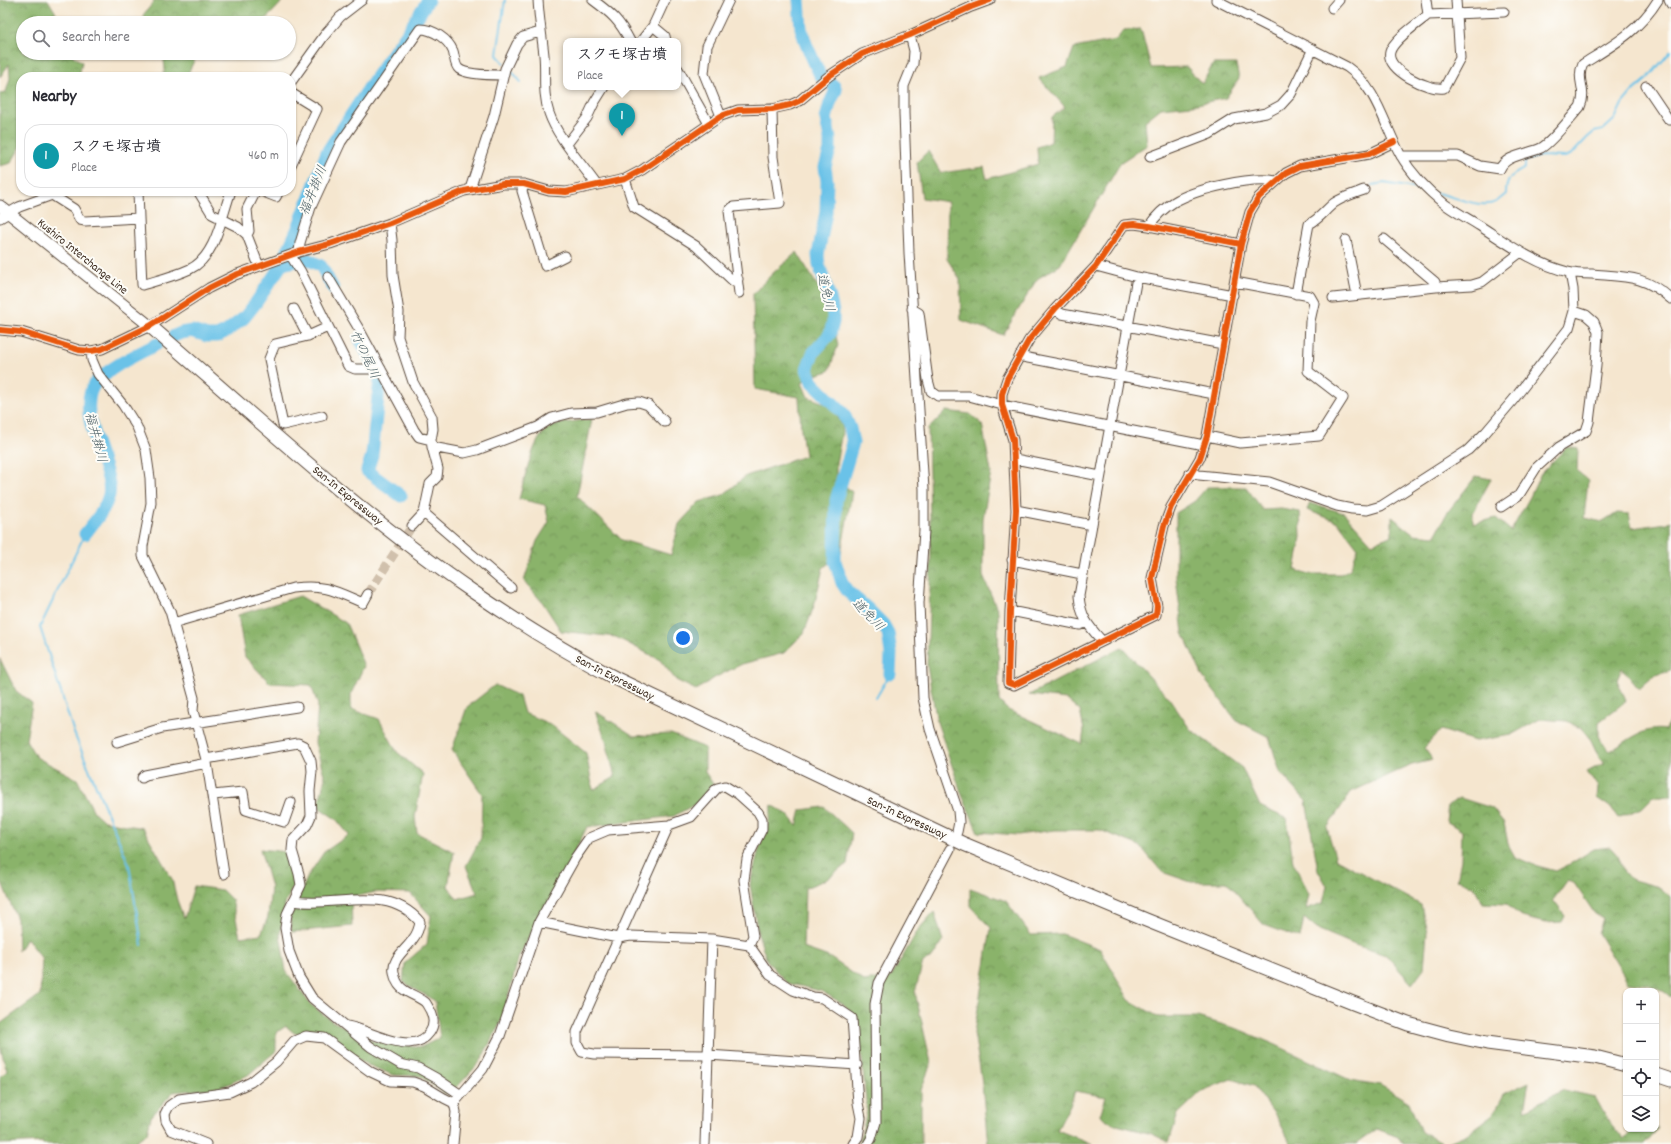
<!DOCTYPE html>
<html lang="en">
<head>
<meta charset="utf-8">
<style>
  :root { --surface:#fff; --page:#f2f2f3; --text:#2b2b33; --muted:#7c7c81; --line:#e1e1e2; --accent:#0b8043 }
  body { margin:0; font-family:Dekko,"Klee One",sans-serif; background:var(--page); color:var(--text) }
  .controls { position:absolute; right:12px; bottom:12px; display:grid; overflow:hidden; border-radius:8px; box-shadow:0 1px 3px #0004 }
  .controls button { width:36px; height:36px; display:grid; place-items:center; padding:0; border:0; border-bottom:1px solid var(--line); background:var(--surface); color:var(--text); font:20px sans-serif }
  .you { position:absolute; left:683px; top:638px; width:14px; height:14px; margin:-10px; border:3px solid #fff; border-radius:50%; background:#1a73e8; box-shadow:0 0 0 6px #1a73e833 }
  .badge { display:grid; place-items:center; width:26px; height:26px; border-radius:50%; background:var(--accent); color:#fff; font-size:13px; font-weight:700 }
  .pin { position:absolute; translate:-50% -33px; filter:drop-shadow(0 1px 2px #0008) }
  .pin::after { content:''; position:absolute; top:21px; width:14px; height:12px; background:inherit; clip-path:polygon(0 0,100% 0,50% 100%) }
  .popup { position:absolute; left:563px; top:38px; width:118px; height:52px; box-sizing:border-box; display:grid; place-content:center; border-radius:8px; background:var(--surface); filter:drop-shadow(0 1px 3px #0005); font-size:13px; white-space:nowrap; color:var(--muted) }
  .popup b { font-size:15px; color:var(--text) }
  .popup::after { content:''; position:absolute; left:50%; top:100%; margin-left:-8px; border:8px solid transparent; border-top-color:var(--surface) }
  .list { margin:0; padding:0; list-style:none }
  h2 { display:flex; justify-content:space-between; align-items:center; height:52px; margin:0; padding:0 16px; font-size:17px }
  h2 small { font-size:13px; font-weight:400; color:var(--muted) }
  .list li { display:grid; grid-template-columns:26px 1fr auto; gap:12px; align-items:center; box-sizing:border-box; height:64px; margin:0 8px 8px; padding:0 8px; border:1px solid var(--line); border-radius:16px }
  .list b { display:block; font-size:15px; white-space:nowrap }
  .list p { margin:0; font-size:13px; white-space:nowrap; color:var(--muted) }
  .list em { font-size:13px; font-style:normal; color:var(--muted) }
  .icon { flex:none; width:22px; height:22px; fill:none; stroke:currentColor; stroke-width:2; stroke-linecap:round; stroke-linejoin:round }
  .map { position:relative; flex:none; width:1671px; height:1144px; overflow:hidden }
  .search { position:absolute; background:var(--surface); box-shadow:0 1px 3px #0004; left:16px; top:16px; width:280px; height:44px; display:flex; align-items:center; gap:10px; box-sizing:border-box; padding:0 14px; border-radius:22px; color:var(--muted); font-size:15px }
  .panel { position:absolute; background:var(--surface); box-shadow:0 1px 3px #0004; left:16px; top:72px; width:280px; height:124px; border-radius:16px }
  .map>svg:first-child { display:block }
  .forest { fill:url(#forest-crowns); stroke:#626e44 }
  .lines { fill:none; stroke-linecap:round; stroke-linejoin:round }
  .stream { stroke:#6bc2e8; stroke-width:2 }
  .river { stroke:#6bc2e8; stroke-width:13 }
  .minor-tunnel { stroke:#d0c0ac; stroke-width:9; stroke-dasharray:9 4.5; stroke-linecap:butt }
  .minor-casing { stroke:#574639; stroke-width:11 }
  .major-casing { stroke:#574639; stroke-width:13 }
  .highway-casing { stroke:#574639; stroke-width:15 }
  .minor { stroke:#fff; stroke-width:9 }
  .major { stroke:#fff; stroke-width:11 }
  .highway { stroke:#fff; stroke-width:13 }
  .cycleway-casing { stroke:#fdfcf7; stroke-width:8 }
  .cycleway { stroke:#e8590c; stroke-width:6 }
  .labels { text-anchor:middle; stroke-width:4; stroke-linejoin:round; paint-order:stroke }
  .street-label { font-size:12px; fill:#3b2a1e; stroke:#fdfcf7 }
  .water-label { font-size:13px; font-style:italic; fill:#4c5f65; stroke:#fdfcf7 }
</style>
</head>
<body>
<div class="map">
<svg width="1671" height="1144" viewBox="0 0 1671 1144">
  <defs>
    <pattern id="forest-crowns" width="20" height="18" patternUnits="userSpaceOnUse"><rect width="20" height="18" fill="#8ab36a"/><path d="M2 6a3 3 0 1 1 6 0M12 15a3 3 0 1 1 6 0" fill="none" stroke="#729257"/></pattern>
  </defs>
  <rect width="100%" height="100%" fill="#fdfcf7"/>
  <filter id="ink" filterUnits="userSpaceOnUse"><feTurbulence type="fractalNoise" baseFrequency=".025" numOctaves="2"/><feDisplacementMap in="SourceGraphic" scale="8" xChannelSelector="R" yChannelSelector="G"/><feConvolveMatrix kernelMatrix="1 2 1 2 8 2 1 2 1" color-interpolation-filters="sRGB"/></filter>
  <filter id="wash" filterUnits="userSpaceOnUse"><feTurbulence type="fractalNoise" baseFrequency=".012" numOctaves="4" result="noise"/><feDisplacementMap in="SourceGraphic" scale="16" xChannelSelector="R" yChannelSelector="G"/><feGaussianBlur stdDeviation="0.9" result="paint"/><feColorMatrix in="noise" values="0 0 0 0 0 0 0 0 0 0 0 0 0 0 0 0 0 1.4 0 .05"/><feComposite in="paint" operator="in"/></filter>
  <g filter="url(#wash)">
    <rect width="100%" height="100%" fill="#f5e6cf"/>
    <path class="forest" d="M0,0h48l14,23h-39v30h46l13,9 -3,15h-58v69l-10,17 -11,3v-73l6,-1 4,-14 -1,-14 -9,13z
      M153,0h131l-22,23h-114l-5,-8 11,-13z
      M1141,29l10,39 36,-1 15,17 11,-20h23l3,15 -13,19 -34,7 -31,3 -16,13 2,24 -26,17 -61,103 -23,14 -34,56 -42,-15 -1,-41 -13,-20 1,-57 -26,-4 -5,-36 11,-11 13,22 43,-6 3,12 51,-15 -1,-17 14,-5 1,-25 13,-10 -26,-29 28,-11 7,-19 42,-8 8,-10z
      M163,53h35l-9,18v6h-26l2,-9z
      M797,252l32,53 9,40 -9,26 -21,6 -6,6 6,14 24,9 11,21 -7,36v14l16,15 -11,61 -18,15 -9,38 -10,27 -20,20 -42,11 -26,13 -20,13 -20,-10 -16,-20 -44,-23 -55,-6 -18,-28 -19,-22 13,-40 12,-19 -4,-17 -26,-6c5,-18 14,-63 30,-71 11,-6 31,-7 43,-9l-15,77 45,44 49,15 8,-31 20,-22 24,-7 23,-19 59,-20 -4,-27 -2,-32 -44,-8 -2,-95 18,-19z
      M946,411l24,3 12,10 9,48 -8,47v57l15,35 1,90 9,9 74,34 2,-14 -4,-19 -14,-12 -37,-4 93,-48 47,51 21,31 52,39 18,38 27,13 6,43 16,32 -3,15 17,-6 4,-17 -9,-16 -12,-69 -26,-29 -11,-35 -33,-17 -33,-43 -20,-44 -7,-55v-65l19,-12 12,-14h39l17,23 18,-1 19,3 1,25 -6,33 15,4h31l9,-5 8,-21 -20,-26 -31,-12 3,-7 34,10 28,31 20,-9v-18l22,17 21,2 12,-23 29,-37 15,3 -18,34v11l23,-6 15,13 19,-34 11,-24 26,-26 11,2 -1,22 11,9 -4,38 19,4 14,-9 12,1 3,14 35,-5 4,-2v150l-16,4 -16,14 -17,-21 -5,12 9,21 -27,21v17l11,12c19,-10 32,-25 56,-21l5,-14v80h-17l-12,12 -24,10 -8,-11 -13,-9 1,-11 -11,-15 17,-9 -6,-8 -7,-15 -9,-11 -15,-8 -27,-2 -29,16 -36,6 -34,-11 -17,18 9,12 -25,6 -57,26 -24,36 9,31 85,46 6,27 -3,36 -12,16 -26,-29 -31,-10 -38,-16 -13,-11 -4,20 -36,-13 -37,-43h-36l-29,-10 -22,-26 -40,-16h-45l-37,5 -40,-3 -16,-37 -25,-73 -10,-56 4,-106 -3,-131z
      M300,596l46,27 18,43 -13,28v15l28,10 18,33 26,22 -8,43 2,16 37,19 -6,34 9,13 20,-6 -11,-27 15,-28 1,-44 -30,-44 15,-43 28,-22 24,11 5,17 26,11 36,29 7,37 22,-13 -9,-36 -11,-30 39,25 37,-2 34,14v24l8,12 -14,18 -25,14 -87,11 -28,56 -40,73 -17,63 -22,43 -22,24 -13,8 -24,-18 -28,-1 -27,-11 -43,-29 -29,-2 -8,-7 -10,7v18l-28,24 -28,13 -47,4 -22,25 -4,16 -15,11h-89l-1,-2 -42,2v-67l7,-6 -7,-24v-23l40,-29 2,-36 -15,-21 -9,13 -1,-32 -17,-41v-219l16,32 16,12 -6,37 10,17 41,22 17,33 10,9 39,7 29,51 5,21 7,19 10,-33 28,4 10,10 8,37 21,-3 7,-17 3,-30 -11,-38 27,3 8,30 -10,22 -5,30 6,37 24,33 22,17 42,20 47,6 19,-9 -5,-37 -32,-19 2,-19 22,-19 4,-28 -21,-23 -34,-1 -25,5 1,29 -60,6 -2,-16 18,-40 16,-24 25,-17 -13,-16 -18,-12 7,-29 -10,-35 3,-38 -7,-20 -41,-2 -25,-26 -7,-42z
      M1460,798l32,10 12,15 4,21 7,13 19,8 22,6 14,-7 24,-15 16,-2 8,9 6,16 6,7 29,8 12,10v101c-11,-13 -27,-14 -43,-16l-30,-49 5,-15 -8,-4 -21,-31 -7,-2 -14,19 12,16 -3,6 -17,1 -23,-6 -16,-13 -23,-1 -9,-16 -16,-8 -1,1 4,-20 1,-29 -16,-10 2,-16z
      M772,805l15,9 10,12 4,-16 23,-3 28,26 -5,31 -20,15 -22,9 -2,60 26,9 35,24 27,-4 27,-47 16,-18 9,29 -11,17 -9,4 -8,30 16,71 -10,27v54h-60l-1,-2 7,-31 -9,-93 -15,-14 -22,-13 -34,-8 -20,-22 -9,-27 -8,-50 10,-39 9,-24z
      M970,888l36,13 25,34 31,-1 38,15 29,51 30,17h38l41,12 38,16 74,35 30,5 29,17 12,30 23,12 23,-10 26,-19 11,-21 25,-12 -5,28 40,-20 31,7 12,22 17,21 9,-11h23v-2l2,1 -13,16h-242l-5,-7 -21,-8 -21,15h-65l-13,-25 -24,-33 -23,-7 -29,12 -24,23 -9,28 -17,-8 -39,-10 -13,-9 6,-18 -31,-6 -5,14 -13,25 36,14h-105l-7,-69 -7,-42 17,-105 -21,-22z"/>
    <g class="lines">
      <path class="stream" d="M504,63l-7,-8 8,-55
        M509,68l12,14
        M1372,185l12,-2 40,7
        M1436,193c16,2 45,17 60,9 3,-2 6,-5 10,-8 0,-17 5,-18 19,-26v-7l15,-5 25,1 7,-3 15,-16 7,-6 9,-2 12,-11 7,-15 10,-12 15,-13 24,-28
        M85,534l-45,93 34,106 55,132 13,80
        M876,698l14,-24"/>
      <path class="river" d="M799,0l2,28 5,16 14,31 14,11 2,4 -6,13 -4,16 4,20v11l-5,17 2,14 -1,31 -8,43 1,10 11,33 3,14v10l-3,12 -17,19 -6,16 5,13 32,32 6,14 3,15 -17,57 -1,61 7,22 6,9 20,17 15,15 5,9 3,20 -1,21
        M282,264l25,-5 14,7 12,22
        M174,336l7,-3 11,-2 15,5h10l10,-5 17,-13 11,-14 27,-40 16,-36 29,-76 49,-75 34,-48 18,-29
        M360,339l20,39 -8,77 -5,16 34,25
        M85,534c9,-12 20,-23 24,-39 2,-8 -1,-18 -4,-27 -7,-23 -28,-66 -8,-87 16,-16 40,-26 60,-37"/>
    </g>
  </g>
  <g filter="url(#ink)">
    <g class="lines">
      <path class="minor-tunnel" d="M368,594l44,-68"/>
      <g class="minor-casing">
        <path id="minor" d="M538,0c1,19 4,36 6,55 2,20 -2,37 5,58 8,24 32,50 47,71
          M593,0c19,14 26,20 37,41
          M1216,0l131,67c30,21 36,55 53,87 11,19 29,38 46,51 11,8 23,14 34,21 28,18 55,38 88,46 8,2 16,2 24,2 34,3 53,1 79,25
          M1426,0l2,15c-11,9 -35,25 -38,37 -5,18 39,39 54,36l16,-30 -4,-58
          M1669,0l2,4
          M1332,8l7,-8
          M1428,15l76,-3
          M653,26l12,10 1,5
          M910,35l4,16 -1,13 -9,22v27l5,140 15,236v42l-5,72 4,95 7,31 28,82 1,11 -2,10
          M641,41l12,-15 12,-26
          M678,69l31,55
          M291,82l33,-46 16,-19 22,-17
          M1646,86l23,34h2
          M291,93l26,16 -26,56
          M721,116l-17,-42 3,-28 22,-46
          M567,144l20,-26 7,-15 10,-16
          M1401,156h57l22,10 20,3c5,-14 29,-15 41,-21 11,-6 30,-31 39,-41 8,-18 -5,-26 3,-43 30,-19 56,-33 75,-64
          M1150,157l60,-23 24,-15 32,-6 15,-8 10,-11 22,-45
          M625,179l9,28 62,39 37,35 5,-2
          M524,184l-2,7 23,75 20,-10
          M470,189l24,-73 11,-47 12,-25 6,-7 17,-5
          M138,191l1,27
          M198,191l14,23 26,13 9,8 12,31
          M261,191l15,6 3,-6
          M0,218l19,-11 33,-12 22,14 6,11 5,1 54,-3 3,67c16,-5 33,-9 48,-16 26,-12 32,-54 41,-78
          M390,223l2,17 1,35 6,37 -1,25 15,45 19,35 1,12 -2,11 1,7 6,22 -1,8 -7,7 -6,29 87,75
          M1149,226c6,-9 15,-18 25,-24 22,-13 77,-26 102,-21
          M247,235l2,-4 -2,-22 9,-18
          M1384,239l51,43 1,5
          M1346,240l11,55
          M1241,244l-92,-18 -15,-2 -10,1 -28,41 -41,43 -26,31 -22,39 -5,15v11l11,35 3,70 -6,101 -2,72 6,2 142,-70 1,-9 -5,-28 12,-52 7,-19 29,-49 7,-22 34,-192 9,-32 9,-15 27,-24 14,-7 69,-12 25,-12
          M299,252l1,-9 11,-36 30,-65 79,-113c13,0 28,10 33,22 2,5 1,14 6,18 8,6 33,6 43,6
          M291,256l10,16 47,94 7,3h26
          M1096,266l41,11 96,18
          M328,277l31,52 55,101 5,7 12,3
          M739,293l-10,-82 4,-4 47,-4 -7,-46 -1,-48
          M1296,294l13,-70c11,-5 16,-14 25,-21 9,-6 19,-9 30,-13
          M1333,298l103,-11 36,-2 10,-3 39,-30
          M294,309l14,27
          M912,309l7,4 9,67 3,11 7,5h31l33,9 202,40
          M1055,309l7,5 161,30
          M0,330l21,2 58,18 12,1 11,-2 48,-23 59,-38 26,-13 64,-23 31,-8 60,-21 74,-32 39,-7h21l25,7 17,1 59,-13 17,-9 79,-54 17,-6 34,-1 18,-4 9,-4 30,-25 33,-22 48,-19 61,-28 19,-7
          M91,351l1,9 6,14 25,31 14,22 9,23 4,28 1,25 -8,43v10l27,55 24,87 -1,13 14,52 17,111
          M1020,355l3,2 191,37
          M322,416l-39,9 -14,-66 6,-15 33,-8 20,-9
          M1207,436l33,7 79,-7 24,-38 -35,-27 2,-50 4,-18 -4,-7 -75,-14
          M432,447l32,6 13,-3 61,-23 14,-9 19,-5 26,-1 30,-9 12,-1 9,3 17,17
          M1015,459l85,17
          M1190,473l9,2 70,7 68,24 15,3 15,1 14,-4 87,-56 18,-18 28,-33 55,-71 5,-17 -1,-22 -3,-16
          M1501,507l18,-12 17,-27 23,-21 27,-16 3,-9 7,-56 2,-34 -4,-10 -8,-7 -12,-4
          M1016,510l76,15
          M412,526l12,-13
          M1012,560l70,14
          M1010,611l70,14 6,-2
          M173,623l120,-35c32,-4 42,3 70,15l5,-9
          M1102,641c-14,-16 -21,-23 -23,-45l58,-319
          M117,742l45,-14 135,-21
          M206,759l92,-16 6,3 7,15 1,10 -2,20 1,25 -4,9 -14,15 -1,10 7,24 2,11 -14,29 -2,14 4,23 10,26 13,21 59,49 29,17 18,4 18,10 25,17
          M142,778l3,-3 62,-12
          M213,795l30,-3 3,18 38,12 7,-20
          M669,825l-92,207v11l5,9 12,2 114,1 149,10
          M293,901c44,7 94,-18 127,21 -1,7 -3,12 -7,17 -6,10 -22,20 -19,33 3,21 18,20 31,30 2,2 3,5 5,8 9,17 -3,32 -21,33 -21,0 -42,-13 -62,-17
          M539,922l79,16 13,-2 81,3 37,6
          M454,1103l29,-34 17,-33 39,-114 36,-64 14,-20 19,-8 61,-5 22,-8 26,-29 8,-2 13,8 20,18 4,7v10l-15,30 -3,21 9,56 -4,9 21,30 23,15 20,7 9,1 30,20 6,85 3,15 -3,19 -5,7
          M206,1144l-35,-14 -5,-9 -1,-7 4,-8 10,-7 51,-7 21,-10 25,-20 18,-21 12,-5 18,2 47,34 19,9 23,1 11,4 20,12 10,5
          M453,1144l3,-32 -2,-9
          M705,1144l7,-205
          M868,1144l3,-5 5,-17 -1,-118 4,-21 71,-134"/>
      </g>
      <g class="major-casing">
        <path id="major" d="M0,206l150,120"/>
      </g>
      <g class="highway-casing">
        <path id="highway" d="M150,326c105,91 208,187 322,265 47,32 95,62 145,88l347,165 182,76 207,83 55,21 41,11 38,8 108,14 31,8
          M1656,1075l15,5"/>
      </g>
      <use href="#minor" class="minor"/>
      <use href="#major" class="major"/>
      <use href="#highway" class="highway"/>
      <g class="cycleway-casing">
        <path id="cycleway" d="M1241,244l-92,-18 -15,-2 -10,1 -28,41 -41,43 -26,31 -22,39 -5,15v11l11,35 3,70 -6,101 -2,72 6,2 142,-70 1,-9 -5,-28 12,-52 7,-19 29,-49 7,-22 34,-192 9,-32 9,-15 27,-24 14,-7 69,-12 25,-12
          M0,330l21,2 58,18 12,1 11,-2 48,-23 59,-38 26,-13 64,-23 31,-8 60,-21 74,-32 39,-7h21l25,7 17,1 59,-13 17,-9 79,-54 17,-6 34,-1 18,-4 9,-4 30,-25 33,-22 48,-19 61,-28 19,-7"/>
      </g>
      <use href="#cycleway" class="cycleway"/>
    </g>
  </g>
  <g class="labels">
    <g class="street-label">
      <text transform="translate(83 256) rotate(39)" y="4">Kushiro Interchange Line</text>
      <text transform="translate(348 495) rotate(39)" y="4">San-In Expressway</text>
      <text transform="translate(615 677) rotate(27)" y="4">San-In Expressway</text>
      <text transform="translate(907 817) rotate(25)" y="4">San-In Expressway</text>
    </g>
    <g class="water-label">
      <text transform="translate(312 190) rotate(-68)" y="5">福井掛川</text>
      <text transform="translate(827 292) rotate(77)" y="5">道免川</text>
      <text transform="translate(366 354) rotate(65)" y="5">竹の尾川</text>
      <text transform="translate(97 437) rotate(75)" y="5">福井掛川</text>
      <text transform="translate(869 614) rotate(46)" y="5">道免川</text>
    </g>
  </g>
</svg>
<div class="controls">
<button>+</button>
<button>−</button>
<button><svg class="icon" aria-label="locate" viewBox="0 0 24 24"><circle cx="12" cy="12" r="6"/><path d="M12 2v4M12 18v4M2 12h4M18 12h4"/></svg></button>
<button><svg class="icon" aria-label="layers" viewBox="0 0 24 24"><path d="M12 4l9 5-9 5-9-5zM3 14l9 5 9-5"/></svg></button>
</div>
<div class="you"></div>
<div class="pin badge" style="left:622px;top:136px;background:#0f9aa8">1</div>
<div class="popup"><b>スクモ塚古墳</b>Place</div>
<div class="search"><svg class="icon" aria-label="search" viewBox="0 0 24 24"><circle cx="10" cy="10" r="6"/><path d="M15 15l6 6"/></svg>Search here</div>
<section class="panel">
<h2>Nearby<small></small></h2>
<ul class="list">
<li><span class="badge" style="background:#0f9aa8">1</span><div><b>スクモ塚古墳</b><p>Place</p></div><em>460 m</em></li>
</ul>
</section>
</div>
</body>
</html>
